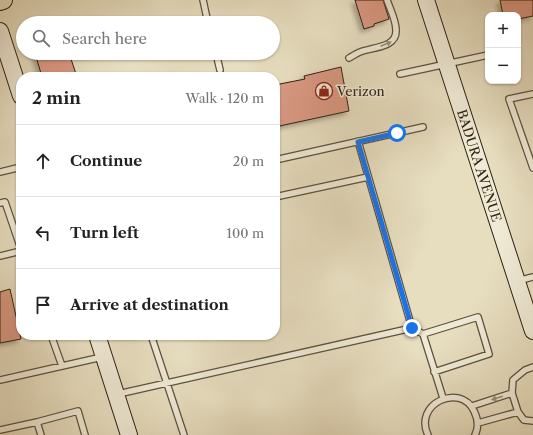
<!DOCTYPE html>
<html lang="en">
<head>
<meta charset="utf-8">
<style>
  :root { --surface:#fff; --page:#f6f6f6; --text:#222; --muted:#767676; --line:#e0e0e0 }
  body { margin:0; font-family:"Libre Caslon Text",serif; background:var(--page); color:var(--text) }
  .controls { position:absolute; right:12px; top:12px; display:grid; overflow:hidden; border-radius:8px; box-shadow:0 1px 3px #0004 }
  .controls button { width:36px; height:36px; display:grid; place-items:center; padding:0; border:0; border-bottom:1px solid var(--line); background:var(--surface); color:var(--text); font:20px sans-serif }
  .stop { position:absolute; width:12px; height:12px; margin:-9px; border:3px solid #1a73e8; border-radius:50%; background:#fff }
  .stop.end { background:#1a73e8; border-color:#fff; box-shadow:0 1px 4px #0008 }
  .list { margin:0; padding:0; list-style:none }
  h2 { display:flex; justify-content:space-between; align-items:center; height:52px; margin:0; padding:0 16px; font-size:17px }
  h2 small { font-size:13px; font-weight:400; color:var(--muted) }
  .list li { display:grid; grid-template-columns:26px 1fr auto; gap:12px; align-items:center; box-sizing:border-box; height:72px; padding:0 16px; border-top:1px solid var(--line) }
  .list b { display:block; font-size:15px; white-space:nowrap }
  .list em { font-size:13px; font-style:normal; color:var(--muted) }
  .icon { flex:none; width:22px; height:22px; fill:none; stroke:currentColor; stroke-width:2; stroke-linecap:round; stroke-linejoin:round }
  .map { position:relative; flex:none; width:533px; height:435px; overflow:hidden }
  .search { position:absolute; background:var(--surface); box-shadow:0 1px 3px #0004; left:16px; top:16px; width:264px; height:44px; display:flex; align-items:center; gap:10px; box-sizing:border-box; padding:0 14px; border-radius:22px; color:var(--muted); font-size:15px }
  .panel { position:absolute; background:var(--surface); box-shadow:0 1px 3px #0004; left:16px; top:72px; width:264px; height:268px; border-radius:16px }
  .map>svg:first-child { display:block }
  .building { fill:#da9983; stroke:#2f2210; filter:url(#shadow) }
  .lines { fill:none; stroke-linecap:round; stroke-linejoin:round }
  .lane-casing { stroke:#5d513c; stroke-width:8 }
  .secondary-casing { stroke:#2f2210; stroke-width:18 }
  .primary-casing { stroke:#2f2210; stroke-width:20 }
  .lane { stroke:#efead6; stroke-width:5.5 }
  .secondary { stroke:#efead6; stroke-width:16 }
  .primary { stroke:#e7dec0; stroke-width:18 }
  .oneway { fill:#99907d }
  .route { stroke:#1a73e8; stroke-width:5 }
  .labels { text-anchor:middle; stroke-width:3; stroke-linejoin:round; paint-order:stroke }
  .poi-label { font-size:13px; fill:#2f2210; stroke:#efead6; text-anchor:start }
  .street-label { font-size:13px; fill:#2f2210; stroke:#efead6 }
</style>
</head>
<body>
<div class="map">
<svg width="533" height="435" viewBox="0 0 533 435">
  <defs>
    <filter id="shadow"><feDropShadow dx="-3.5" dy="3.5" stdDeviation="2" flood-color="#0004"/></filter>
  </defs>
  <rect width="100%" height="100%" fill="#e7dec0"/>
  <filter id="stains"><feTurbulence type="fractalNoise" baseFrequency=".005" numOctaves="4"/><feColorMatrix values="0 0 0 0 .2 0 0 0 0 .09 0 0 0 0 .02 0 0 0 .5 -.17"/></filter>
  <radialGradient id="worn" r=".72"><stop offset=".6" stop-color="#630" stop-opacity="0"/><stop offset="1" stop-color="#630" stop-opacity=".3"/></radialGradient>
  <path class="building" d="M355,0h28l6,19 -15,5v2l-10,3z
    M500,0h33v16l-15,3v-4h-15z
    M35,53h34l8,24h-35z
    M341,67l8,44 -74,16v-42l30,-6 -1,-3z
    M10,289l11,50 -21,4v-51z"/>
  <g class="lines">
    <g class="lane-casing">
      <path id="lane" d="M203,0l5,23
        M216,53l4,17
        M349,58c4,-2 8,-5 11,-6 13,-5 37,-4 36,-22 0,-10 -6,-21 -9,-30
        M400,74l88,-19
        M533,94l-24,5 24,69
        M358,141l54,187
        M275,160l148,-33
        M0,172l21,-5
        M275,197l93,-20
        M0,203l5,-1 16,47
        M0,256l21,-5
        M517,281l16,-4
        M423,334l55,-17 11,37 -55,18
        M51,335l11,31
        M151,335l33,100
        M0,380l102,-23
        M512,393l6,19
        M118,394l294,-66 11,6 20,64
        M472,406l40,-13 1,-13 12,-10 8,-3
        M37,422l41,-11 7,24
        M478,423l40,-11 6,8 9,1
        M0,430l37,-8 4,13
        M428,435c-15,-31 32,-53 46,-24 4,8 5,16 1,24"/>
    </g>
    <g class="secondary-casing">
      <g id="secondary">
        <path id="s1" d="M426,0l107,331"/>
        <path d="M0,31l21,65"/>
        <path d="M97,335l32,100"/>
      </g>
    </g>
    <g class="primary-casing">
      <path id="primary" d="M0,1l3,-1"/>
    </g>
    <use href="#lane" class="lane"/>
    <use href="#secondary" class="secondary"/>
    <use href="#primary" class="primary"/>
  </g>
  <defs><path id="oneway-solid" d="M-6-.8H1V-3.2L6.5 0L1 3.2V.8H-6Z"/></defs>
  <g class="oneway">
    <use href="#oneway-solid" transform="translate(386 44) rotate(-23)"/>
    <use href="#oneway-solid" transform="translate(497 398) rotate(163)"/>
  </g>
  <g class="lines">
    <path class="route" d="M397,133l-39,9 54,186"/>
  </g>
  <defs>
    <g id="shop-ring" transform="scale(0.9)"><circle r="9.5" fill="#efead6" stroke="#8f2418" stroke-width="1.5"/><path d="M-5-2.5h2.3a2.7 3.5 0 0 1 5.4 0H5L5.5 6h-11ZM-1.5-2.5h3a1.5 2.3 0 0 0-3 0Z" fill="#8f2418"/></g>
  </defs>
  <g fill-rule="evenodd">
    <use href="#shop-ring" x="324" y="91"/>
  </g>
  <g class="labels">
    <g class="poi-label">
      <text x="337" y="96">Verizon</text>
    </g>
    <g class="street-label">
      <text dy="5" stroke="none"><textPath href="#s1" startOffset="174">BADURA AVENUE</textPath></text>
    </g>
  </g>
  <rect width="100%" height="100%" filter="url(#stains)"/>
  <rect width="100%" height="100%" fill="url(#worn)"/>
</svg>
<div class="controls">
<button>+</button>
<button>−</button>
</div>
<div class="stop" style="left:397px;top:133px"></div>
<div class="stop end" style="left:412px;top:328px"></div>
<div class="search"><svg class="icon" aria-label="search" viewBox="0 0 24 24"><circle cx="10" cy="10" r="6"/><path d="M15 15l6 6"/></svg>Search here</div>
<section class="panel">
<h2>2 min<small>Walk · 120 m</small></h2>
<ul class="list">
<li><svg class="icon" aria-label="ahead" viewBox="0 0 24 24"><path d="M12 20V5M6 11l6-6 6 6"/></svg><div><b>Continue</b></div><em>20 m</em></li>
<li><svg class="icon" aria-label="left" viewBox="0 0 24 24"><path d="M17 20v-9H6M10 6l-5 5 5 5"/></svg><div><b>Turn left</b></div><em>100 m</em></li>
<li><svg class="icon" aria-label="arrive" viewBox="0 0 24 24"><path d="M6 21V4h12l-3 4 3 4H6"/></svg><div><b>Arrive at destination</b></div></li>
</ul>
</section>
</div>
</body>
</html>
